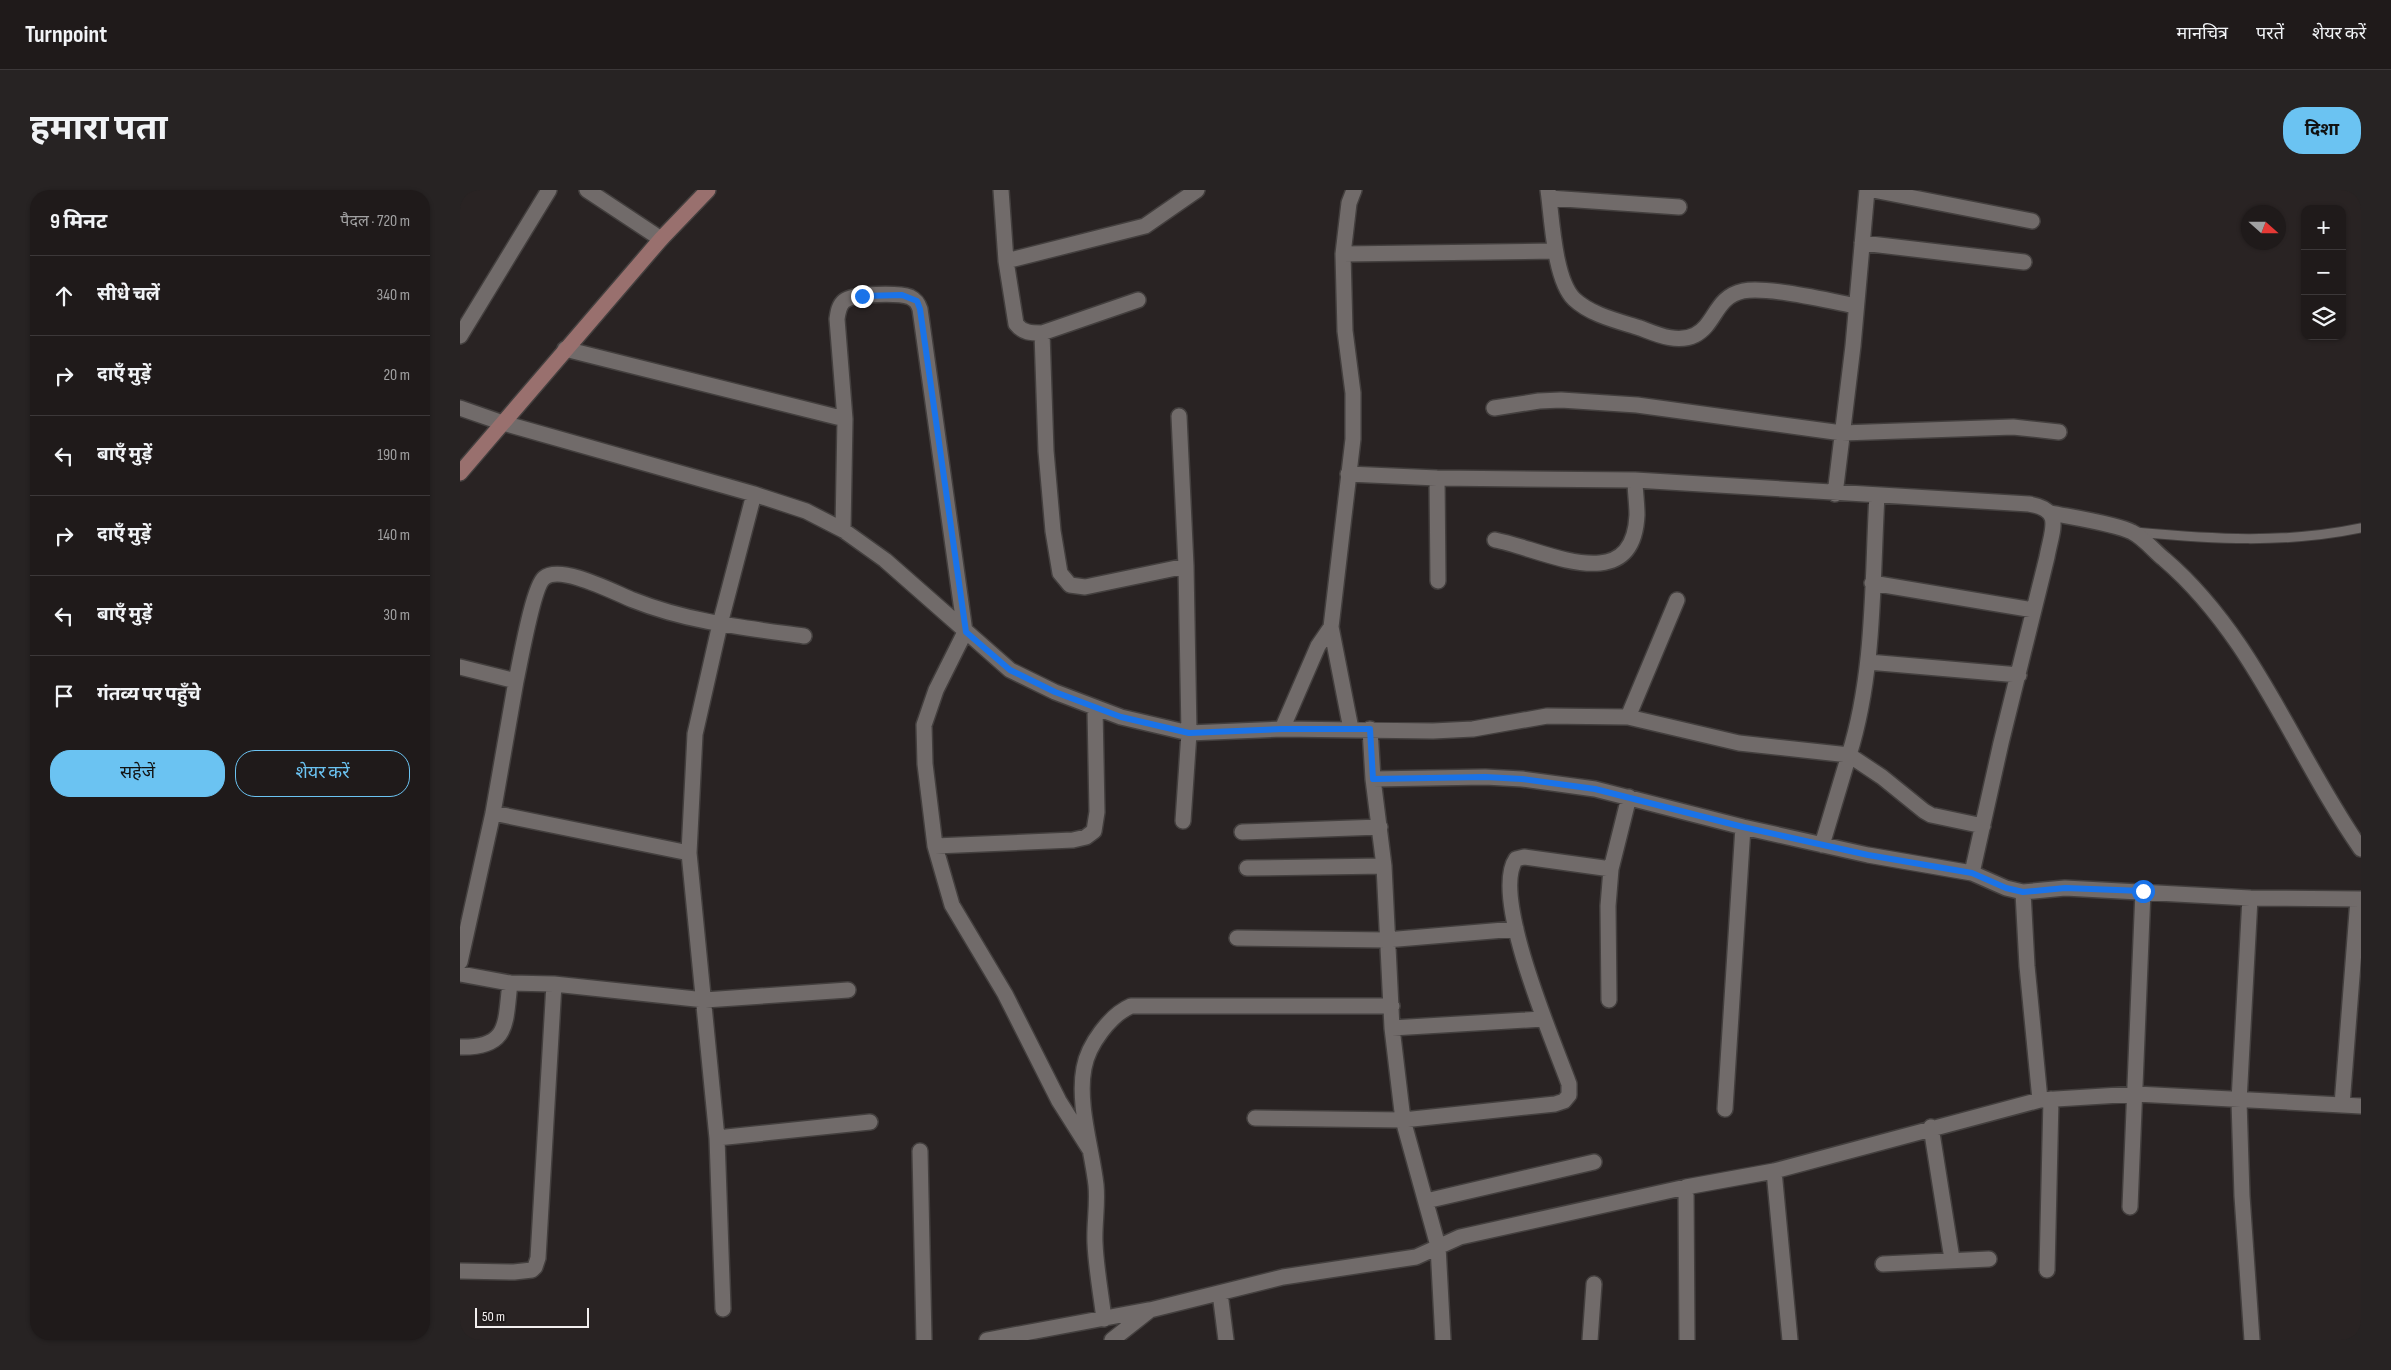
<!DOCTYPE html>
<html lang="hi">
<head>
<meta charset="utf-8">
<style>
  :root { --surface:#1f1a1a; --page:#272323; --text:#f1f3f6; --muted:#a1a1a2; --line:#3c3839; --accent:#6bc3f2 }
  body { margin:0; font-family:"Sofia Sans Condensed","Noto Sans Devanagari",sans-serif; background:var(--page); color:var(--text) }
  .controls { position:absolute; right:15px; top:15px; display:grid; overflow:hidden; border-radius:10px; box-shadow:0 1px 4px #0004 }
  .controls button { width:45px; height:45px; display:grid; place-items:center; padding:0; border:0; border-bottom:1px solid var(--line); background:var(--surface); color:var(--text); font:25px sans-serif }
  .compass { position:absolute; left:1781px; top:15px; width:45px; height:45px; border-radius:50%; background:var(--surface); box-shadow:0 1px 4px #0004; rotate:111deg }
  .scale { position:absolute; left:15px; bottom:12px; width:114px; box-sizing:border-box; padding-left:5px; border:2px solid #f3efef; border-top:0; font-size:14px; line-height:18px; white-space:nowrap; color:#f3efef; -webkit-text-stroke:4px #1f1a1a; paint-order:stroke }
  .stop { position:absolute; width:15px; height:15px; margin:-11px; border:4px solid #1a73e8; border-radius:50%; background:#fff }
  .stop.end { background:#1a73e8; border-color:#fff; box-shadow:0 1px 5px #0008 }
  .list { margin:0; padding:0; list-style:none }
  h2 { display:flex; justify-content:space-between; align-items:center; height:65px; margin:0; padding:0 20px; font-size:21px }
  h2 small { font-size:16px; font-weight:400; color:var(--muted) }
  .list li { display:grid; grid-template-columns:32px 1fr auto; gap:15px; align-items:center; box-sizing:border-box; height:80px; padding:0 20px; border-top:1px solid var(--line) }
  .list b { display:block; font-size:19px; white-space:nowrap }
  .list em { font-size:16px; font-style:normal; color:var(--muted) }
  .actions { display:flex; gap:10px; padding:15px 20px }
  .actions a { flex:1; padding:11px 0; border:1px solid var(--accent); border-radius:20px; text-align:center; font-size:18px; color:var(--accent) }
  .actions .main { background:var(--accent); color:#111 }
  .icon { flex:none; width:28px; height:28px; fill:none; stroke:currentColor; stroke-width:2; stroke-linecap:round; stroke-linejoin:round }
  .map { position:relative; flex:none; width:1901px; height:1150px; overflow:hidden; border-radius:20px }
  header { display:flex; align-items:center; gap:30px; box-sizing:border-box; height:70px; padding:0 25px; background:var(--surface); border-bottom:1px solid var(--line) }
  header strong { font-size:24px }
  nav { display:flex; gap:28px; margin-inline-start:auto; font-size:18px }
  .intro { display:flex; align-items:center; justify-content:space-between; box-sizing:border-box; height:120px; padding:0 30px }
  h1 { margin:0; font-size:35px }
  .button { padding:12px 22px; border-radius:20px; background:var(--accent); color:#111; font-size:18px; font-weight:700 }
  main { display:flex; gap:30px; padding:0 30px }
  aside { flex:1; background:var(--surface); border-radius:20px; box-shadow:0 1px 4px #0004 }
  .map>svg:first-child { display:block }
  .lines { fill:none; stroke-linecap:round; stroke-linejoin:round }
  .lane-casing { stroke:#433f3e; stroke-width:11 }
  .street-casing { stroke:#433f3e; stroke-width:18 }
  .secondary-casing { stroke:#433f3e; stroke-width:18 }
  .lane { stroke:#716b6a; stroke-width:9 }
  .street { stroke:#716b6a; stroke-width:15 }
  .secondary { stroke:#99706e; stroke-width:15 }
  .route { stroke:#1a73e8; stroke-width:6 }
</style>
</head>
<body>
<header>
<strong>Turnpoint</strong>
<nav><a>मानचित्र</a><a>परतें</a><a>शेयर करें</a></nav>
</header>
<div class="intro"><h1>हमारा पता</h1><a class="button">दिशा</a></div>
<main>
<aside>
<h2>9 मिनट<small>पैदल · 720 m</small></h2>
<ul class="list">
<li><svg class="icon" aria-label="ahead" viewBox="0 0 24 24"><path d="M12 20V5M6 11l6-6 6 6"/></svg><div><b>सीधे चलें</b></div><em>340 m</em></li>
<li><svg class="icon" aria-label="right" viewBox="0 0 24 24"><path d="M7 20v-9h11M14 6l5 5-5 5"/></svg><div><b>दाएँ मुड़ें</b></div><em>20 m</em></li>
<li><svg class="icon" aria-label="left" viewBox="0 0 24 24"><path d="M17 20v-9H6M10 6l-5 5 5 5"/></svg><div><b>बाएँ मुड़ें</b></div><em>190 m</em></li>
<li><svg class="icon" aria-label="right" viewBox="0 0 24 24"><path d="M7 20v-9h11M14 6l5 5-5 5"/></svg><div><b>दाएँ मुड़ें</b></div><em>140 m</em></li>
<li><svg class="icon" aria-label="left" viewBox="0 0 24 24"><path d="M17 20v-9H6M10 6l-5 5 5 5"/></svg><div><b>बाएँ मुड़ें</b></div><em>30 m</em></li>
<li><svg class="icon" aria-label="arrive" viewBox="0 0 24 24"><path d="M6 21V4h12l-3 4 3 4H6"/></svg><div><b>गंतव्य पर पहुँचे</b></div></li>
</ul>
<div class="actions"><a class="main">सहेजें</a><a>शेयर करें</a></div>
</aside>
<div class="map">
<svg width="1901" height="1150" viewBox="0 0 1901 1150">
  <rect width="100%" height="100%" fill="#292323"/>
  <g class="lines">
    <g class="lane-casing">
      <path id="lane" d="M1675,342c76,7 150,12 226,-4"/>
    </g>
    <g class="street-casing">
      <path id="street" d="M127,0l74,49
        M541,0l5,71 10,63c7,9 15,9 26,9l96,-33
        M1088,0c4,28 6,89 26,109 17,16 44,22 66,29 16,6 37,16 55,7 21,-11 20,-38 48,-44 24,-5 87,10 113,15
        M1413,0l159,31
        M1089,8l130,9
        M1402,53l162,19
        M883,64l212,-3
        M546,71l139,-35 52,-36
        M582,143l4,118 7,80 7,42 10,12 15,2 101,-21
        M0,146l89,-146
        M105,159l280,70
        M0,218l43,15 251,71 52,17 37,19 42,30 125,110 45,22 66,25 68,16 93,-4 151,2 40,-2 74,-13 81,1 111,26 110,12c26,-83 23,-173 28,-260
        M1034,218l45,-7 22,-1 76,5 205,28 171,-6 46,5
        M719,226l7,150 3,167 -6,88
        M888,284l89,4 198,2 394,24c35,6 23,25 18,53l-46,186 -29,130 34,15 17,4
        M977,288l1,103
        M1375,304l18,-148 14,-156
        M1591,323c20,4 66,11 81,19 12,6 22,19 32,27 91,78 130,194 197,290
        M383,340l2,-111 -8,-100c1,-7 2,-14 7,-18 10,-8 55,-8 66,-4 6,3 8,6 10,12l45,323 -29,58 -12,35 1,39 10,82 17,59 53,89 54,107 31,49
        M1035,350c48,9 138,60 142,-25 0,-12 -2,-24 -2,-35
        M1412,393l162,27
        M1408,472l151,13
        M0,477l56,14c4,-18 17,-94 28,-103 17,-14 71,15 89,22 55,22 113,28 171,36
        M1168,527l49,-117
        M822,539l36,-83 13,-19
        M891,539l-20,-102 22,-188v-46l-8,-62 -2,-77 6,-51 5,-13
        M910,539l3,50 11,87 8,162 11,92 35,126 5,94
        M913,589l112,-2 37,2 73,10 148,38 125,28 104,18
        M33,623l196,40
        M782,642l138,-5
        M1362,655l27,-90 33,22 42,34 7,4 52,11
        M475,656l138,-6 13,-3 8,-6 3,-19 -2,-103
        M787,678l137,-2
        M1790,708l-11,203 3,95 10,144
        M777,748l149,2 130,-11
        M0,772l33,-149 23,-132
        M0,784l50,9 44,1 151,16 143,-10
        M1149,810l-1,-94 3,-37 18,-72
        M932,838l151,-9
        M0,857c50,1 45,-24 50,-64
        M1580,910l-13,-134 -4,-74 42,-4 185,10 111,1
        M1882,915l16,-206
        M1265,919l18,-282
        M795,928l148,2 152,-16 9,-3 5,-6v-11c-15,-42 -79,-188 -53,-225l8,-2 87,12
        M1471,937l21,132
        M257,948l153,-16
        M460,961l4,189
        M1314,981l16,169
        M1226,997l1,153
        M966,1011l168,-39
        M1670,1017l13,-316
        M1423,1074l106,-5
        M1587,1080l4,-171
        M0,1081l54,1 18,-2 3,-3 3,-9 16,-274
        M760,1103l6,47
        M263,1119l-6,-171 -28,-285 6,-119 25,-110 34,-130
        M644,1129c-3,-25 -8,-51 -9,-76 -1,-19 3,-38 1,-58 -4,-36 -19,-81 -12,-117 4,-23 26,-53 47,-62h261
        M527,1150l161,-30
        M652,1150l38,-30 133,-33 133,-20 44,-20 226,-50 88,-16 266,-71 96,-6 225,12
        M1130,1150l4,-56"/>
    </g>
    <g class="secondary-casing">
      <path id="secondary" d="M0,283l201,-234 47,-49"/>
    </g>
    <use href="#lane" class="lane"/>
    <use href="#street" class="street"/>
    <use href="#secondary" class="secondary"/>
  </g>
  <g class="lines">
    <path class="route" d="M402,106l40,-1 15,6 3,8 46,323 44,38 45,22 66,25 68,16 93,-4h88l3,50 112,-2 37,2 73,10 148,38 125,28 104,18 34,15 17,4 42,-4 78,3"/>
  </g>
</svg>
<div class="controls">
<button>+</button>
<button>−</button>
<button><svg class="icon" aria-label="layers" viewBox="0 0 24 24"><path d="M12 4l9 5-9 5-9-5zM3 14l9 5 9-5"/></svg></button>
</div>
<svg class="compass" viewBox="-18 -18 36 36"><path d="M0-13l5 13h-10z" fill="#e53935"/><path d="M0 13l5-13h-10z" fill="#a1a1a2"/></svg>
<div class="scale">50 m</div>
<div class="stop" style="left:1683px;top:701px"></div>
<div class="stop end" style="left:402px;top:106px"></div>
</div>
</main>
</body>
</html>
